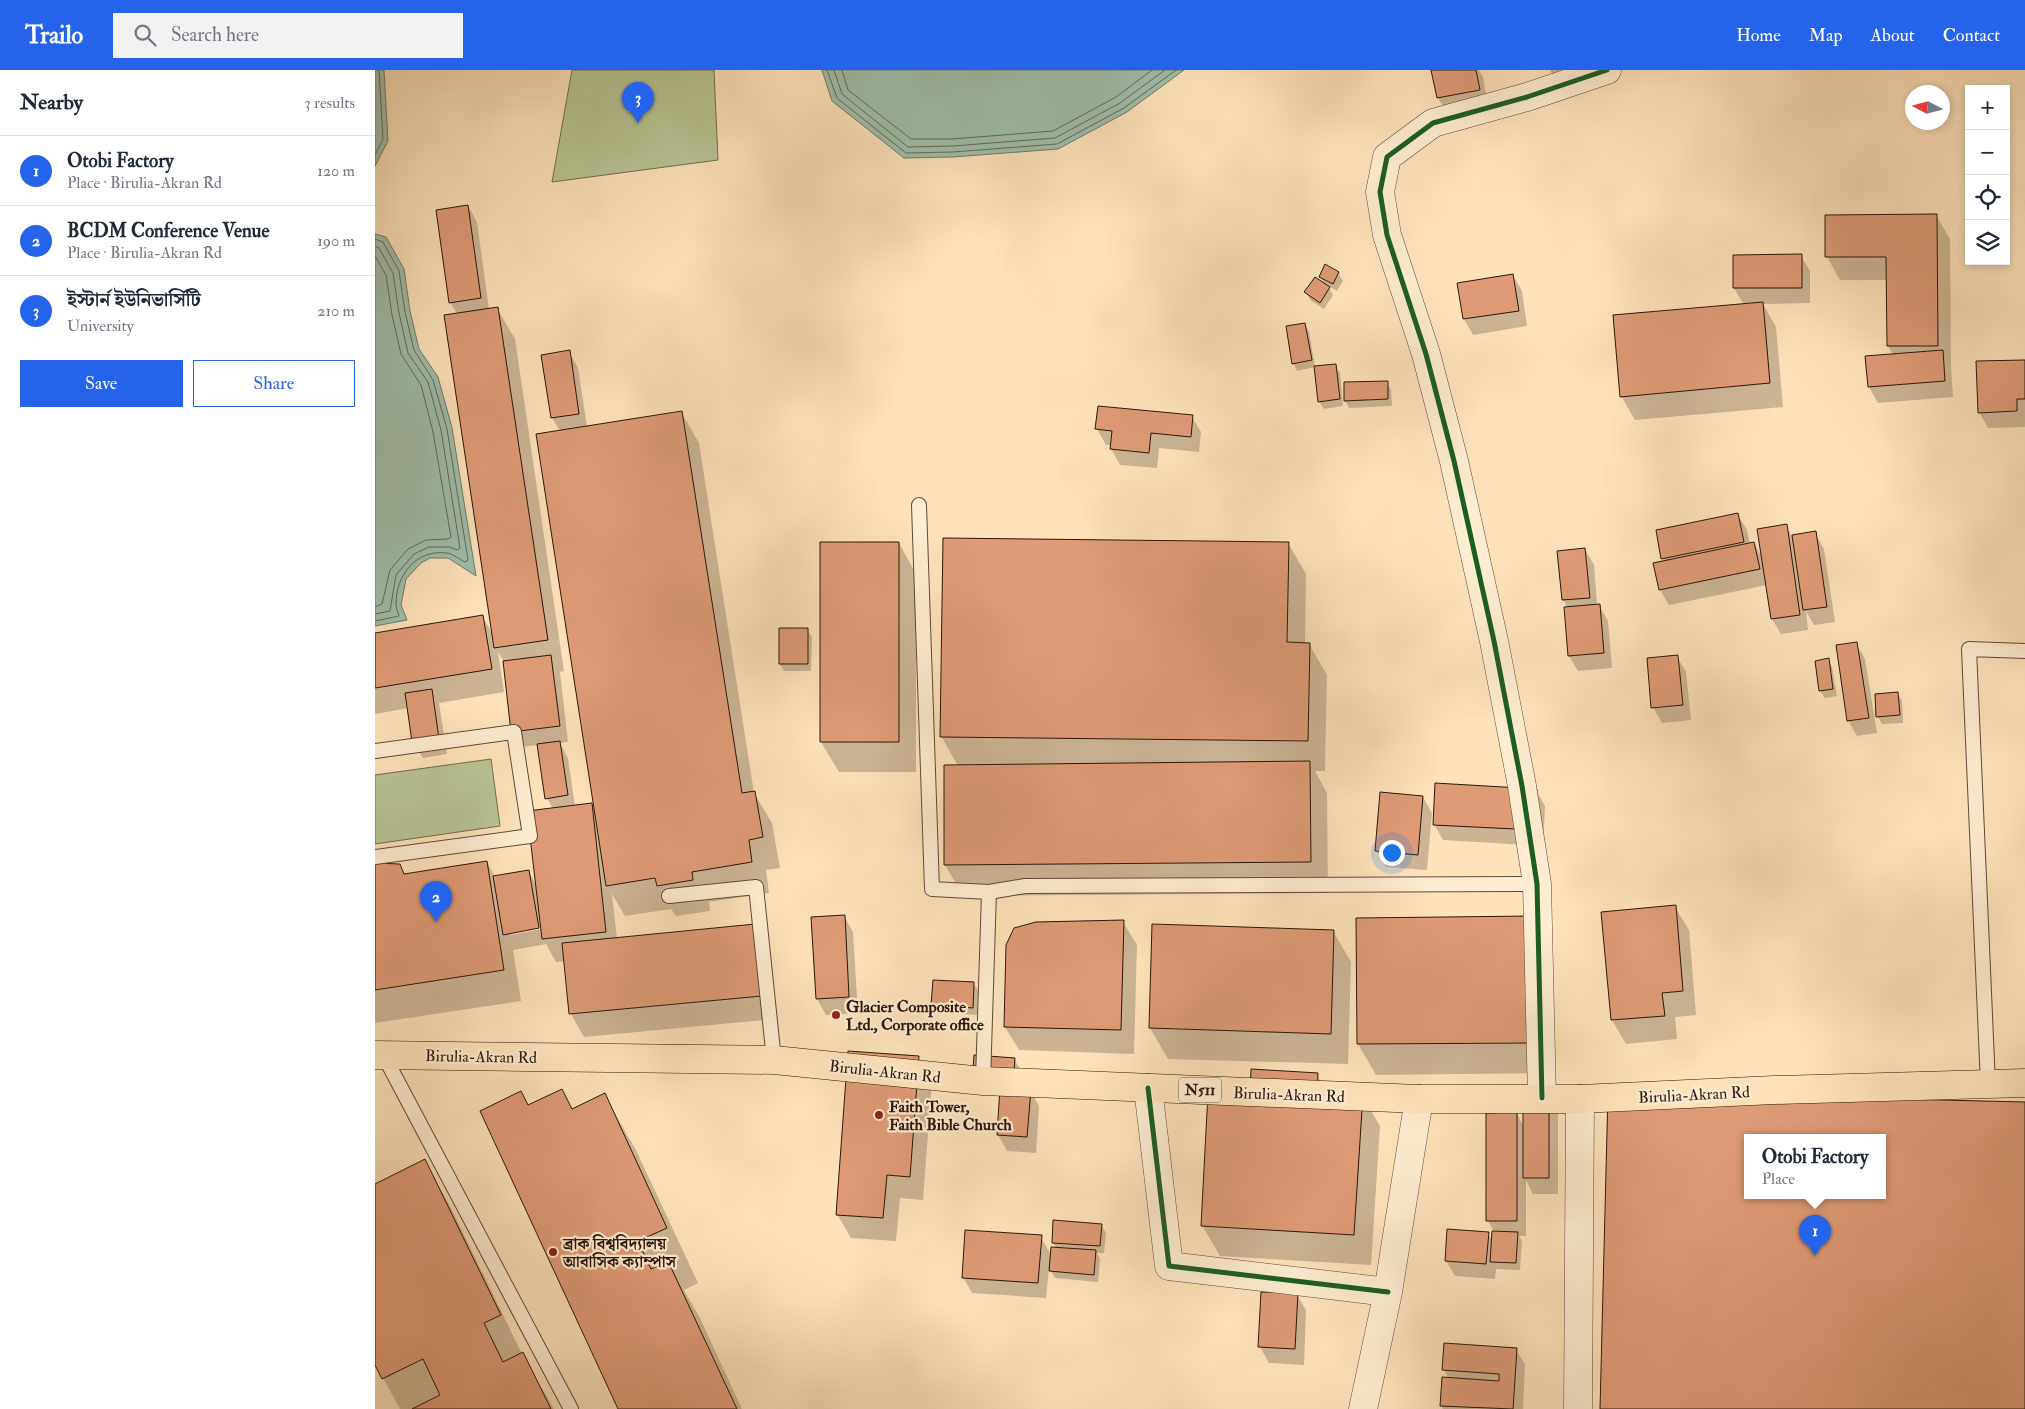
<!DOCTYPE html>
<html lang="en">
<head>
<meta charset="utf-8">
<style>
  :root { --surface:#fff; --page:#f2f2f3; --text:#1f2937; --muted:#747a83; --line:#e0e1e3; --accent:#2563eb }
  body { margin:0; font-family:"IM FELL Double Pica","Noto Serif Bengali",serif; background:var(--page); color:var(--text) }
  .controls { position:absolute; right:15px; top:15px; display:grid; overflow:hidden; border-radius:0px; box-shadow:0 2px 8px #0003 }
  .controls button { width:45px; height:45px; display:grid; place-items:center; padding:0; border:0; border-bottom:1px solid var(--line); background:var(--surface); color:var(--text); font:25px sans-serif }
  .compass { position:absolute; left:1530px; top:15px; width:45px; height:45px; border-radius:50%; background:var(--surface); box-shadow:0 2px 8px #0003; rotate:276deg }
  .you { position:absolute; left:1016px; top:782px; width:18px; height:18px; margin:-12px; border:4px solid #fff; border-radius:50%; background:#1a73e8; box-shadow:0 0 0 8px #1a73e833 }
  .badge { display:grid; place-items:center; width:32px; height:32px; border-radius:50%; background:var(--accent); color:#fff; font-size:16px; font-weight:700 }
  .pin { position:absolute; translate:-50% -41px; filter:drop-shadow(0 1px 2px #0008) }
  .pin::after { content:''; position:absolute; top:26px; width:18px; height:15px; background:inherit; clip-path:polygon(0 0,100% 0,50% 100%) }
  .popup { position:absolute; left:1369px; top:1064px; width:142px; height:65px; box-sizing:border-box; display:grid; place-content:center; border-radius:0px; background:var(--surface); filter:drop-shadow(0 1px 4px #0005); font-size:16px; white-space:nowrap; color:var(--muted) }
  .popup b { font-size:19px; color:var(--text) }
  .popup::after { content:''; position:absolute; left:50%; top:100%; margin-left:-10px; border:10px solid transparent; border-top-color:var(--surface) }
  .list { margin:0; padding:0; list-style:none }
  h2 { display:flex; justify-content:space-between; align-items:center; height:65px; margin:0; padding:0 20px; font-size:21px }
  h2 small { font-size:16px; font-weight:400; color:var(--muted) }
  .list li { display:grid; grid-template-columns:32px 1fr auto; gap:15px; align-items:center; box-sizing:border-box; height:70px; padding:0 20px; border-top:1px solid var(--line) }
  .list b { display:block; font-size:19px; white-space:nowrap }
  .list p { margin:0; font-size:16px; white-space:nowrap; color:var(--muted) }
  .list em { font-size:16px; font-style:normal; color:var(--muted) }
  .actions { display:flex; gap:10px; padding:15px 20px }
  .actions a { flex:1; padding:11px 0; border:1px solid var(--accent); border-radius:0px; text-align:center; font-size:18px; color:var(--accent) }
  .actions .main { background:var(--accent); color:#fff }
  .icon { flex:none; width:28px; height:28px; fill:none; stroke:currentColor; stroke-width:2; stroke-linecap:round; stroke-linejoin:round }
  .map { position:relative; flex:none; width:1650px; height:1339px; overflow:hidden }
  header { display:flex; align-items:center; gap:30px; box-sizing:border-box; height:70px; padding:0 25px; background:var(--accent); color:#fff }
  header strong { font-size:24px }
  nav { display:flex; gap:28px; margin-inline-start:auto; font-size:18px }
  .search { width:350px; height:45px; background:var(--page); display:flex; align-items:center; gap:12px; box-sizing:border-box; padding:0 18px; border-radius:0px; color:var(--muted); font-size:19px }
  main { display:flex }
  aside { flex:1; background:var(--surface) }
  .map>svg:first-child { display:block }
  .green { fill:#b9c595; stroke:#726e4f }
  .water { fill:#a0beac; stroke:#717b6b }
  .shadow { fill:#0003; fill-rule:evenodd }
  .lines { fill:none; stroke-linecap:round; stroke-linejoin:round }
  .shore { stroke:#666a5a; stroke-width:1 }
  .building { fill:#df9b76; stroke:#2b1609; fill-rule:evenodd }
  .lane-casing { stroke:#604935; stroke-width:16 }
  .street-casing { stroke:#604935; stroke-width:29 }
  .highway-casing { stroke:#2b1609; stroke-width:29 }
  .lane { stroke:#feedd2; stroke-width:14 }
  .street { stroke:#feedd2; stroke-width:28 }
  .highway { stroke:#fee3ba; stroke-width:28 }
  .cycleway-casing { stroke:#feedd2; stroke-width:8 }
  .cycleway { stroke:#1b5e20; stroke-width:5 }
  .poi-dot { fill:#8f2418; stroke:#feedd2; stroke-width:2 }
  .labels { text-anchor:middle; stroke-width:4.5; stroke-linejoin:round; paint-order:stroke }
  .shield { fill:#feedd2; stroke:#6a5645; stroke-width:1 }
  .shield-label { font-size:15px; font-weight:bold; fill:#2b1609 }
  .poi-label { font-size:16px; font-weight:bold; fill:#2b1609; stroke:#feedd2; text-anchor:start }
  .street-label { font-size:16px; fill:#2b1609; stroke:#feedd2 }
</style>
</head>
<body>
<header>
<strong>Trailo</strong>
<div class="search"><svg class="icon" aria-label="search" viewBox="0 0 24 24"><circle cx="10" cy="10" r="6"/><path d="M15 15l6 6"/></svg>Search here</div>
<nav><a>Home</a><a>Map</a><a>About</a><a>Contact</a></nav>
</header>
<main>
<aside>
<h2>Nearby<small>3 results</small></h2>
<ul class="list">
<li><span class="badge">1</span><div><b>Otobi Factory</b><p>Place · Birulia-Akran Rd</p></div><em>120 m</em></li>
<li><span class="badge">2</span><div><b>BCDM Conference Venue</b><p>Place · Birulia-Akran Rd</p></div><em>190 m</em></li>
<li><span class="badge">3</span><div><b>ইস্টার্ন ইউনিভার্সিটি</b><p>University</p></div><em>210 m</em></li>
</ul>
<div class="actions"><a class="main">Save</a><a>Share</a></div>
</aside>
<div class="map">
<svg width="1650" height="1339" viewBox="0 0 1650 1339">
  <rect width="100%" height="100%" fill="#fee3ba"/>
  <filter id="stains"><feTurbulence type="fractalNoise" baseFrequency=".004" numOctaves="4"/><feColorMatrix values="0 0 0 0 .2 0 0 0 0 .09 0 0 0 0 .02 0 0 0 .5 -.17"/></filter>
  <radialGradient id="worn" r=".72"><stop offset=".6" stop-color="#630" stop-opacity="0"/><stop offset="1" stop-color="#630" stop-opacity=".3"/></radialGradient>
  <path class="green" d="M197,0h142l4,90 -166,22z
    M116,689l9,67 -125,18v-69z"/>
  <path class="water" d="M0,0h9l4,71 -13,25z
    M447,0h362l-57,42 -69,37 -105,8 -49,1 -72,-57z
    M0,164l11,3 18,32 6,42 9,38 19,28 14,51 24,148 -28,-18h-18l-9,5 -15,16 -5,26 6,15 -32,6z"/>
  <path class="shadow" d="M1058,0h46l4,7 5,29 -41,8 -9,-16z
    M1175,0h66l-59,13z
    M93,136l9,16 12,87 8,-1 18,31 49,332 -4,1 8,70 -8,1 8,15 7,48 16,-2 5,8 -36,-381 -8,-13 17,-66 9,16 9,59 94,-15 18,31 55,350 18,30 8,45 -14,2 3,23 -60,9 1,9 -34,5 -5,-7 -46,7 -13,-22 5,45 138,-13 19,93 -190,18 -13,-23 -6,-53 -9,1 -10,-18 -33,6 8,51 -146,22v-159l24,1 6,10 82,-13 8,15 33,-6 9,15 16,-77 -6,-11 -8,-53 -18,2 -16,-83 -7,-12 6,40 -65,11 8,51 -24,4 -9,-16 -5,-34 -34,6v-80l107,-18 12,20 -37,-322 -7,-12zM170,856l1,2 -35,7v-3z
    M1561,145l14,24 1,128 2,30 -75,6 -9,-16 -2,-29 26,-3 -5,-9 -1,-66h-47l-13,-23z
    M1359,186h67l9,15v32l-47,1 13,23 7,80 -148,13 -14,-24 123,-91 -10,-17z
    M963,203l5,8 -6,10 -9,-5 5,9 -9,14 -14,-9 -4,-8 19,-7 -5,-8z
    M1138,205l9,16 5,35 -54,9 -9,-16z
    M930,254l4,8 6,35 -18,4 -4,-8z
    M1650,291v66l-37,1 -9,-16z
    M960,295l5,8 3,33 -19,3 -5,-8z
    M1012,313l4,7 1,16 -43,2 -4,-8z
    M817,347l9,15 -2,20 -40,-4 -2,20 -37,-3 -9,-16 1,-4h-6l-9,-16z
    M1363,445l9,15 3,14 4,-1 9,16 23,-33 6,10 23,-3 9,16 11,73 -21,3 -8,-14 2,19 -27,4 -9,-15 -5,-34 -98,20 -9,-15 4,-28 -7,-31z
    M524,473l17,31v198h-77l-18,-30z
    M913,473l18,31 -1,70h4l18,31 -2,96h-10l12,22 1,100 -365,3 -18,-31 13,-99 -17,-30z
    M1210,479l9,16 3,40h2l9,16 4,47 -34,3 -9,-15 -1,-48 -5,-8z
    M432,559l5,8 -1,34h-27l-4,-7z
    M1481,573l9,16 12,74 -20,3 -9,-16z
    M1302,587l9,15 5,48 -29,3 -9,-16z
    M1453,590l4,7 5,29 -12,2 -5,-7z
    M1523,624l4,7 1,22 -21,1 -4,-7z
    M1161,720l9,16 -2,40 -100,-6 -9,-16z
    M1048,727l9,16 -5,57 -41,-3 -9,-16z
    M1300,837l14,23 7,85 -21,2 2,22 -51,5 -14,-24 -10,-107z
    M469,846l9,16 5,81 -32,2 -9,-16z
    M1158,847l19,156 -176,2 -18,-31 -1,-125z
    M748,852l14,23 -3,109 -115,-4 -14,-23z
    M958,861l18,31 -3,102 -180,-5 -18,-31z
    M598,913l5,7 -1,25 -40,-3 -5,-7z
    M543,987l14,23 -9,120 -23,-2 -4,43 -45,-3 -14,-24z
    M639,989l5,8 -2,23h13l9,16 -3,47 -29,-2 -9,-16z
    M942,1005l11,18 34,2 18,31 -9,139 -151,-9 -18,-31z
    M186,1021l12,19 31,-15 32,55 62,133 -14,7 16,28 42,91h-123l-91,-303z
    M1234,1023l416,11v305h-424zM1372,1067h136v58h-136z
    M1174,1029l9,15v80h-25l-7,-14v56h-7l3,5 -2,29 -24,-1 -1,10 -40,-3 -9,-15 42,-27 5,8 1,-10 -6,-11 29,-107 7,13z
    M49,1091l25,43 73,150 32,55h-154l-17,-31 -8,-16v-177z
    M726,1155l5,8 -2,20h-7l3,6 -2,23 -43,-4 -6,-10 -3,30 -74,-5 -9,-16 78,-40 10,18 5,-7 -3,-6z
    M887,1223l35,2 9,15 -2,55 -35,-2 -9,-16z
    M1141,1279l9,16 -2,44h-80l-2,-3 2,-27h6l-5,-9z"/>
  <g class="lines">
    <path class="shore" d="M452,0l10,28 69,55 47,-1 104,-8 67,-36 52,-38
      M459,0l8,24 66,53 45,-1 102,-8 65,-35 45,-33
      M467,0l6,20 63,49h41l101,-8 63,-34 36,-27
      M0,85l8,-16 -4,-69
      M0,169l8,3 16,29 6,41 9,38 19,30 14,49 21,131 -3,2c-6,-3 -12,-8 -18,-9 -31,-4 -51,22 -51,51 0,4 2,8 3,12l-24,5
      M0,176l4,2 14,25 6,40 9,40 20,29 13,48 19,118 -3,2 -7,-3h-21l-15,7 -18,21 -6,36 -15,3
      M0,186l11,19 6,40 9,39 20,31 12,47 18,105 -3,2 -22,1 -18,9 -18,21 -8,34 -7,3"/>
  </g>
  <path class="building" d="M1056,0h45l4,20 -43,8z
    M93,135l13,93 -32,5 -13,-93z
    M1562,144l1,132h-51l-1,-89h-61v-42z
    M1427,184v34h-69v-33z
    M950,194l14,8 -6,12 -14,-7z
    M1138,204l6,37 -56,8 -6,-36z
    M940,207l15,10 -10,16 -16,-11z
    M1388,232l7,81 -150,14 -7,-82z
    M123,237l50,333 -54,8 -50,-333z
    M930,253l7,37 -20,4 -6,-38z
    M195,280l9,64 -28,4 -10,-63z
    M1568,280l2,31 -77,6 -3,-31z
    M1650,290v39h-8v12l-39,2 -2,-52z
    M961,294l4,35 -22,3 -4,-36z
    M1013,311v18l-44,2v-19z
    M723,336l95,9 -2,22 -40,-4 -2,20 -39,-4 2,-18 -17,-2z
    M307,341l60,382 13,-2 8,46 -14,3 3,22 -60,10 1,8 -36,6 -2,-8 -49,8 -70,-452z
    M1363,443l6,29 -83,17 -5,-29z
    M1412,454l13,91 -29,4 -14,-90z
    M1441,461l11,76 -24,3 -11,-75z
    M568,468l346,4 -2,100 23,1 -2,98 -368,-4z
    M445,472h79v200h-79z
    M1379,472l6,27 -101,21 -6,-27z
    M1210,478l5,50 -28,2 -5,-49z
    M1225,534l4,49 -36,3 -4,-49z
    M108,545l9,54 -117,19v-55z
    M404,558h29v36h-29z
    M1482,572l12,76 -22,3 -11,-76z
    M176,585l9,71 -49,6 -8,-71z
    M1303,585l5,50 -32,3 -4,-50z
    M1454,588l4,31 -14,2 -4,-30z
    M57,619l7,50 -27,3 -7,-49z
    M1523,622l2,23 -24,2 -1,-23z
    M185,671l8,54 -23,4 -8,-55z
    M935,691l1,101 -367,3v-100z
    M1060,713l102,6 -2,41 -102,-5z
    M1005,722l43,4 -5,59 -43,-4z
    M217,733l14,129 -64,7 -15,-128z
    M112,791l17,109 -129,20v-127l25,1 4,10z
    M154,800l10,58 -36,7 -10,-59z
    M1301,835l7,86 -21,2 3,23 -54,4 -10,-108z
    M470,845l4,82 -33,2 -5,-82z
    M1158,846l2,127 -178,1 -1,-126z
    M749,850l-3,110 -117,-3 2,-82 8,-17 22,-6z
    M380,854l7,72 -193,18 -7,-71z
    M777,854l182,6 -3,104 -182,-6z
    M558,910l41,2 -1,26 -42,-3z
    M473,981l71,5 -9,121 -23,-2 -4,43 -47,-3z
    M599,985l41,3 -2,28 -41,-3z
    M876,999l67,4 -1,18 46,3 -9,141 -153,-9 7,-133 42,2z
    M625,1017l31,2 -4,48 -30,-2z
    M187,1019l10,20 33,-16 62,135 -29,13 13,28 17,-8 69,148h-119l-138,-298 41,-20 7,14z
    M1233,1022l417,10v307h-425zM1372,1067h136v58h-136z
    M1148,1027h26v81h-26z
    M1142,1042v109h-31v-108z
    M50,1089l76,156 -17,8 19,39 20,-10 28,57h-139l28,-14 -17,-36 -41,20 -7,-14v-181z
    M678,1150l49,4 -2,22 -48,-3z
    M1072,1159l42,3 -3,32 -41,-3z
    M590,1160l77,5 -4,48 -76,-5z
    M1117,1161l26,1 -2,31 -26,-1z
    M676,1177l45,3 -2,25 -45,-4z
    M886,1222l37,1 -3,56 -37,-2z
    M1069,1273l73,5 -4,61 -73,-3 2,-29 57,4v-7l-57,-4z"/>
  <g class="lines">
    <g class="lane-casing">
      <path id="lane" d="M544,435l13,384 57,3
        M0,681l139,-19 16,104 -155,21
        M294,826l87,-9 18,173
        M8,984l188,355
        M608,1011l6,-189 36,-6 512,-2
        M1613,1014l-19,-435 56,2"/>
    </g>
    <g class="street-casing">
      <path id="street" d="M773,1018l21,178 219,26
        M1167,1028l-5,-214 -15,-98 -28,-145 -40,-180 -28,-107 -39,-119 -7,-43 7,-35 46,-34 94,-26 80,-27
        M988,1339l25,-117 31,-193
        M1203,1339l2,-310"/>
    </g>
    <g class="highway-casing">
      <path id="highway" d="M0,985l399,5 209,21 436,18h161l194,-9 251,-7"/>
    </g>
    <use href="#lane" class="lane"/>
    <use href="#street" class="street"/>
    <use href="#highway" class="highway"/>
    <g class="cycleway-casing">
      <path id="cycleway" d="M773,1018l21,178 219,26
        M1167,1028l-5,-214 -15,-98 -28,-145 -40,-180 -28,-107 -39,-119 -7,-43 7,-35 46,-34 94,-26 80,-27"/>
    </g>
    <use href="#cycleway" class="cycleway"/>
  </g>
  <g class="poi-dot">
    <circle cx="461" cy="945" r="5"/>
    <circle cx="504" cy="1045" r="5"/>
    <circle cx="178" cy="1182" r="5"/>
  </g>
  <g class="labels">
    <rect class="shield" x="804" y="1007.5" width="42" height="25" rx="4"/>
    <g class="shield-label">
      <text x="825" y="1025">N511</text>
    </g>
    <g class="poi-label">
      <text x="471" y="942">Glacier Composite<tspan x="471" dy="18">Ltd., Corporate office</tspan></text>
      <text x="514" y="1042">Faith Tower,<tspan x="514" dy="18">Faith Bible Church</tspan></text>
      <text x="188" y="1179">ব্রাক বিশ্ববিদ্যালয়<tspan x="188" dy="18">আবাসিক ক্যাম্পাস</tspan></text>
    </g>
    <g class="street-label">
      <text transform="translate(106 986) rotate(1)" y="6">Birulia-Akran Rd</text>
      <text transform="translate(510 1001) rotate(6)" y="6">Birulia-Akran Rd</text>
      <text transform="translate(914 1024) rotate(2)" y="6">Birulia-Akran Rd</text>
      <text transform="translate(1319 1024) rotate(-3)" y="6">Birulia-Akran Rd</text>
    </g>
  </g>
  <rect width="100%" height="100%" filter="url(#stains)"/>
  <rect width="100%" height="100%" fill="url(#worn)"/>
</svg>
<div class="controls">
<button>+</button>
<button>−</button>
<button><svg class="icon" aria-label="locate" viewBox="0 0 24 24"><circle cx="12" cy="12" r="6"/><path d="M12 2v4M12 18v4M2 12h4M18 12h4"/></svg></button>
<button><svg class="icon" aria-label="layers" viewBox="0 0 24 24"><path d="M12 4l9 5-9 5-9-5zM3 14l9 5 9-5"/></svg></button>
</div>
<svg class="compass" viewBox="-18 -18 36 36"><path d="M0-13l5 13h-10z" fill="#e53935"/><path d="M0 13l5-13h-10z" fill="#747a83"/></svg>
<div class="you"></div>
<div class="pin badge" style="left:1440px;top:1186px">1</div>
<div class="popup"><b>Otobi Factory</b>Place</div>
<div class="pin badge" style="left:61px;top:852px">2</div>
<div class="pin badge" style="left:263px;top:53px">3</div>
</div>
</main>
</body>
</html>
